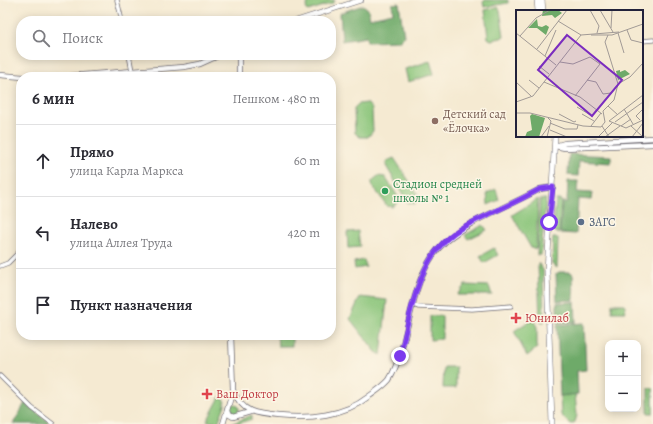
<!DOCTYPE html>
<html lang="ru">
<head>
<meta charset="utf-8">
<style>
  :root { --surface:#fff; --page:#f2f2f3; --text:#2b2b33; --muted:#7c7c81; --line:#e1e1e2 }
  body { margin:0; font-family:Alegreya,serif; background:var(--page); color:var(--text) }
  .controls { position:absolute; right:12px; bottom:12px; display:grid; overflow:hidden; border-radius:8px; box-shadow:0 2px 10px #0003 }
  .controls button { width:36px; height:36px; display:grid; place-items:center; padding:0; border:0; border-bottom:1px solid var(--line); background:var(--surface); color:var(--text); font:20px sans-serif }
  .stop { position:absolute; width:12px; height:12px; margin:-9px; border:3px solid #7c3aed; border-radius:50%; background:#fff }
  .stop.end { background:#7c3aed; border-color:#fff; box-shadow:0 1px 4px #0008 }
  .list { margin:0; padding:0; list-style:none }
  h2 { display:flex; justify-content:space-between; align-items:center; height:52px; margin:0; padding:0 16px; font-size:17px }
  h2 small { font-size:13px; font-weight:400; color:var(--muted) }
  .list li { display:grid; grid-template-columns:26px 1fr auto; gap:12px; align-items:center; box-sizing:border-box; height:72px; padding:0 16px; border-top:1px solid var(--line) }
  .list b { display:block; font-size:15px; white-space:nowrap }
  .list p { margin:0; font-size:13px; white-space:nowrap; color:var(--muted) }
  .list em { font-size:13px; font-style:normal; color:var(--muted) }
  .icon { flex:none; width:22px; height:22px; fill:none; stroke:currentColor; stroke-width:2; stroke-linecap:round; stroke-linejoin:round }
  .map { position:relative; flex:none; width:653px; height:424px; overflow:hidden }
  .search { position:absolute; background:var(--surface); box-shadow:0 2px 10px #0003; left:16px; top:16px; width:320px; height:44px; display:flex; align-items:center; gap:10px; box-sizing:border-box; padding:0 14px; border-radius:16px; color:var(--muted); font-size:15px }
  .panel { position:absolute; background:var(--surface); box-shadow:0 2px 10px #0003; left:16px; top:72px; width:320px; height:268px; border-radius:16px }
  .map>svg:first-child { display:block }
  .green { fill:#89c479; stroke:#56735a }
  .forest { fill:#6eaa69; stroke:#486652 }
  .lines { fill:none; stroke-linecap:round; stroke-linejoin:round }
  .street-casing { stroke:#6c6870; stroke-width:5 }
  .secondary-casing { stroke:#6c6870; stroke-width:6 }
  .primary-casing { stroke:#6c6870; stroke-width:6 }
  .street { stroke:#fff; stroke-width:3.5 }
  .secondary { stroke:#fff; stroke-width:4.5 }
  .primary { stroke:#fff; stroke-width:5 }
  .route { stroke:#7c3aed; stroke-width:5 }
  .education-dot { fill:#8d6e63; stroke:#fcf5e5; stroke-width:1.5 }
  .leisure-dot { fill:#2e9e5b; stroke:#fcf5e5; stroke-width:1.5 }
  .service-dot { fill:#5c6f8a; stroke:#fcf5e5; stroke-width:1.5 }
  .health-dot { fill:#e0444e; stroke:#fcf5e5; stroke-width:1.5 }
  .labels { text-anchor:middle; stroke-width:3; stroke-linejoin:round; paint-order:stroke }
  .education-label { font-size:12px; fill:#785e54; stroke:#fcf5e5; text-anchor:start }
  .leisure-label { font-size:12px; fill:#27864d; stroke:#fcf5e5; text-anchor:start }
  .service-label { font-size:12px; fill:#4e5e75; stroke:#fcf5e5; text-anchor:start }
  .health-label { font-size:12px; fill:#be3a42; stroke:#fcf5e5; text-anchor:start }
  .inset-road { fill:none; stroke:#a19a96; stroke-width:1 }
  .view { fill:#7b2cbf; fill-opacity:0.15; stroke:#7b2cbf; stroke-width:2 }
  .inset-edge { fill:none; stroke:#22223b; stroke-width:2 }
</style>
</head>
<body>
<div class="map">
<svg width="653" height="424" viewBox="0 0 653 424">
  <rect width="100%" height="100%" fill="#fcf5e5"/>
  <filter id="ink" filterUnits="userSpaceOnUse"><feTurbulence type="fractalNoise" baseFrequency=".025" numOctaves="2"/><feDisplacementMap in="SourceGraphic" scale="8" xChannelSelector="R" yChannelSelector="G"/><feConvolveMatrix kernelMatrix="1 2 1 2 8 2 1 2 1" color-interpolation-filters="sRGB"/></filter>
  <filter id="wash" filterUnits="userSpaceOnUse"><feTurbulence type="fractalNoise" baseFrequency=".012" numOctaves="4" result="noise"/><feDisplacementMap in="SourceGraphic" scale="16" xChannelSelector="R" yChannelSelector="G"/><feGaussianBlur stdDeviation="0.9" result="paint"/><feColorMatrix in="noise" values="0 0 0 0 0 0 0 0 0 0 0 0 0 0 0 0 0 1.4 0 .05"/><feComposite in="paint" operator="in"/></filter>
  <g filter="url(#wash)">
    <rect width="100%" height="100%" fill="#f5ead2"/>
    <path class="green" d="M309,0h26l-2,3 -25,8 -2,-3z
      M485,0h23v3l-24,4 -1,-5z
      M498,7l2,3 4,26 -3,2 -10,2 -3,-2 -3,-28z
      M430,61l4,13 -26,8 -3,-13z
      M367,103l5,6 1,22 -5,6h-8l-5,-4 -1,-24 4,-5z
      M653,141v1l-67,2z
      M394,158l25,38v4l-4,4 -7,-1 -22,-37 1,-5z
      M378,176l7,1 14,21 -1,4 -6,5 -5,-1 -15,-21v-4z
      M496,189l3,11 -11,5 -1,-12z
      M538,199l-2,50 -5,-1 -19,-33z
      M540,199h6l-5,56h-4z
      M556,200h5l-2,34 -6,-4z
      M483,225l4,5 -19,9 -3,-4z
      M358,231l2,16 -12,1 -1,-16z
      M553,238h5l-1,30 -5,-4z
      M494,248l4,7 -14,8 -4,-7z
      M364,260l2,7 -11,2 -1,-7z
      M538,263l5,7 1,52h-4z
      M465,285l24,1 3,9h-35z
      M360,297l27,3 -6,55 -5,-3 -26,-33z
      M612,304h13v8h-13z
      M430,316h12v23l-12,1z
      M534,321l3,6v21l-10,8 -13,-25 14,-9z
      M277,335h15v11h-14z
      M444,367h12v21h-13z
      M648,388h5v25h-5z
      M575,394l2,21 -2,7 -5,2 -9,-9 -1,-19z
      M220,397l5,4v4l-7,18 -11,-2z
      M229 409a5 5 0 1 1 10 0a5 5 0 1 1-10 0Z
      M252,415v4l-15,5h-6z"/>
    <path class="forest" d="M399,3l5,33 -4,5 -33,1 -1,-5 -24,4 -2,-28 23,-8 5,4 2,9 23,-5 -1,-9z
      M569,154l42,2v7l-32,-2 -1,15 -10,-1z
      M568,181h10l-1,11 15,1 -1,7 -13,-1 -2,35 -16,-1 2,-31h5z
      M559,272h12l2,2 1,26 -17,1 -1,-27z
      M575,302l1,20 -19,1v-20z
      M584,323l2,47 -9,1 1,23 -18,2 -3,-71z
      M25,403l27,21h-39z"/>
  </g>
  <g filter="url(#ink)">
    <g class="lines">
      <g class="street-casing">
        <path id="street" d="M117,0l5,21
          M642,41l11,-1
          M129,55l3,16
          M0,266l8,-3 13,-13
          M413,305l5,2 54,2 39,-3
          M0,376l32,32 21,16"/>
      </g>
      <g class="secondary-casing">
        <path id="secondary" d="M296,21l65,-21
          M239,55v22
          M0,75l23,2
          M57,77l127,-10 16,-3 20,-9
          M555,146l10,-3 88,-5
          M555,146l10,2 88,-4
          M233,390c9,23 23,24 46,26 30,3 65,0 89,-19 7,-5 15,-10 21,-17 8,-12 11,-26 15,-40 8,-30 13,-68 35,-92 22,-25 71,-42 101,-59l13,-2
          M227,410l1,4 5,3 17,-5
          M223,424l10,-34 -2,-55"/>
      </g>
      <g class="primary-casing">
        <path id="primary" d="M537,0l1,11
          M542,0l1,11
          M552,424l-5,-153 8,-135"/>
      </g>
      <use href="#street" class="street"/>
      <use href="#secondary" class="secondary"/>
      <use href="#primary" class="primary"/>
    </g>
  </g>
  <g class="lines" filter="url(#ink)">
    <path class="route" d="M400,356c11,-45 18,-104 63,-129 25,-13 52,-24 77,-38l13,-2 -4,35"/>
  </g>
  <circle class="education-dot" cx="435" cy="121" r="4"/>
  <circle class="leisure-dot" cx="385" cy="191" r="4"/>
  <circle class="service-dot" cx="581" cy="222" r="4"/>
  <g class="health-dot">
    <path d="M514 312h4v4h4v4h-4v4h-4v-4h-4v-4h4z"/>
    <path d="M205 388h4v4h4v4h-4v4h-4v-4h-4v-4h4z"/>
  </g>
  <g class="labels">
    <g class="education-label">
      <text x="443" y="118">Детский сад<tspan x="443" dy="14">«Ёлочка»</tspan></text>
    </g>
    <g class="leisure-label">
      <text x="393" y="188">Стадион средней<tspan x="393" dy="14">школы № 1</tspan></text>
    </g>
    <g class="service-label">
      <text x="589" y="226">ЗАГС</text>
    </g>
    <g class="health-label">
      <text x="525" y="322">Юнилаб</text>
      <text x="216" y="398">Ваш Доктор</text>
    </g>
  </g>
  <g transform="translate(516 10)">
    <rect width="127" height="127" fill="#f5ead2"/>
    <path d="M27,0h15l4,3 -7,5 -3,-3 -10,1zM21,9l1,7 4,1 4,-2 3,2 -3,8 -9,-7h-9zM104,60v2l5,-2 5,4 -12,6 -2,-9zM16,104l13,4 -6,19h-14l2,-5 5,-2 -2,-14z" fill="#6eaa69"/>
    <path class="inset-road" d="M74,0l9,16 -2,7M84,0l13,22M42,11l23,14M95,18l1,-18M111,20l4,10 12,3M0,23l40,32M102,23l6,20M75,25h21l31,-11M92,25l-3,7 13,42M4,26l16,-18 14,-8M21,39l30,-39M29,46l11,-26M44,52l13,2 17,-7 10,7 -25,32M23,56l10,8M13,70l10,8M71,70l9,2 7,12 8,-1M0,72l15,14M28,72l36,15 22,17M0,92l17,-6 48,-61 38,-3M92,96l10,9M61,97l15,9 6,-6M108,99l9,15M0,103h14l53,13 18,1 4,-5 -2,-11 11,-11 4,-16 12,-7 13,-14M43,104l15,8 2,-1M66,104l12,7M124,110l-4,-4 7,-7M93,111l34,-26M93,111l17,7 17,-8M99,112l28,-20M34,113l15,6h12l1,-4M75,116l10,-13M86,116l7,11M105,116l10,-7M115,116l12,11M34,120l17,7M25,127l8,-11M31,127l4,-16 -3,-3M82,127l15,-15M89,127l15,-11M116,127l11,-14"/>
    <path class="view" d="M51,25l55,45 -30,36 -54,-46z"/>
    <rect width="127" height="127" class="inset-edge"/>
  </g>
</svg>
<div class="controls">
<button>+</button>
<button>−</button>
</div>
<div class="stop" style="left:549px;top:222px"></div>
<div class="stop end" style="left:400px;top:356px"></div>
<div class="search"><svg class="icon" aria-label="search" viewBox="0 0 24 24"><circle cx="10" cy="10" r="6"/><path d="M15 15l6 6"/></svg>Поиск</div>
<section class="panel">
<h2>6 мин<small>Пешком · 480 m</small></h2>
<ul class="list">
<li><svg class="icon" aria-label="ahead" viewBox="0 0 24 24"><path d="M12 20V5M6 11l6-6 6 6"/></svg><div><b>Прямо</b><p>улица Карла Маркса</p></div><em>60 m</em></li>
<li><svg class="icon" aria-label="left" viewBox="0 0 24 24"><path d="M17 20v-9H6M10 6l-5 5 5 5"/></svg><div><b>Налево</b><p>улица Аллея Труда</p></div><em>420 m</em></li>
<li><svg class="icon" aria-label="arrive" viewBox="0 0 24 24"><path d="M6 21V4h12l-3 4 3 4H6"/></svg><div><b>Пункт назначения</b></div></li>
</ul>
</section>
</div>
</body>
</html>
